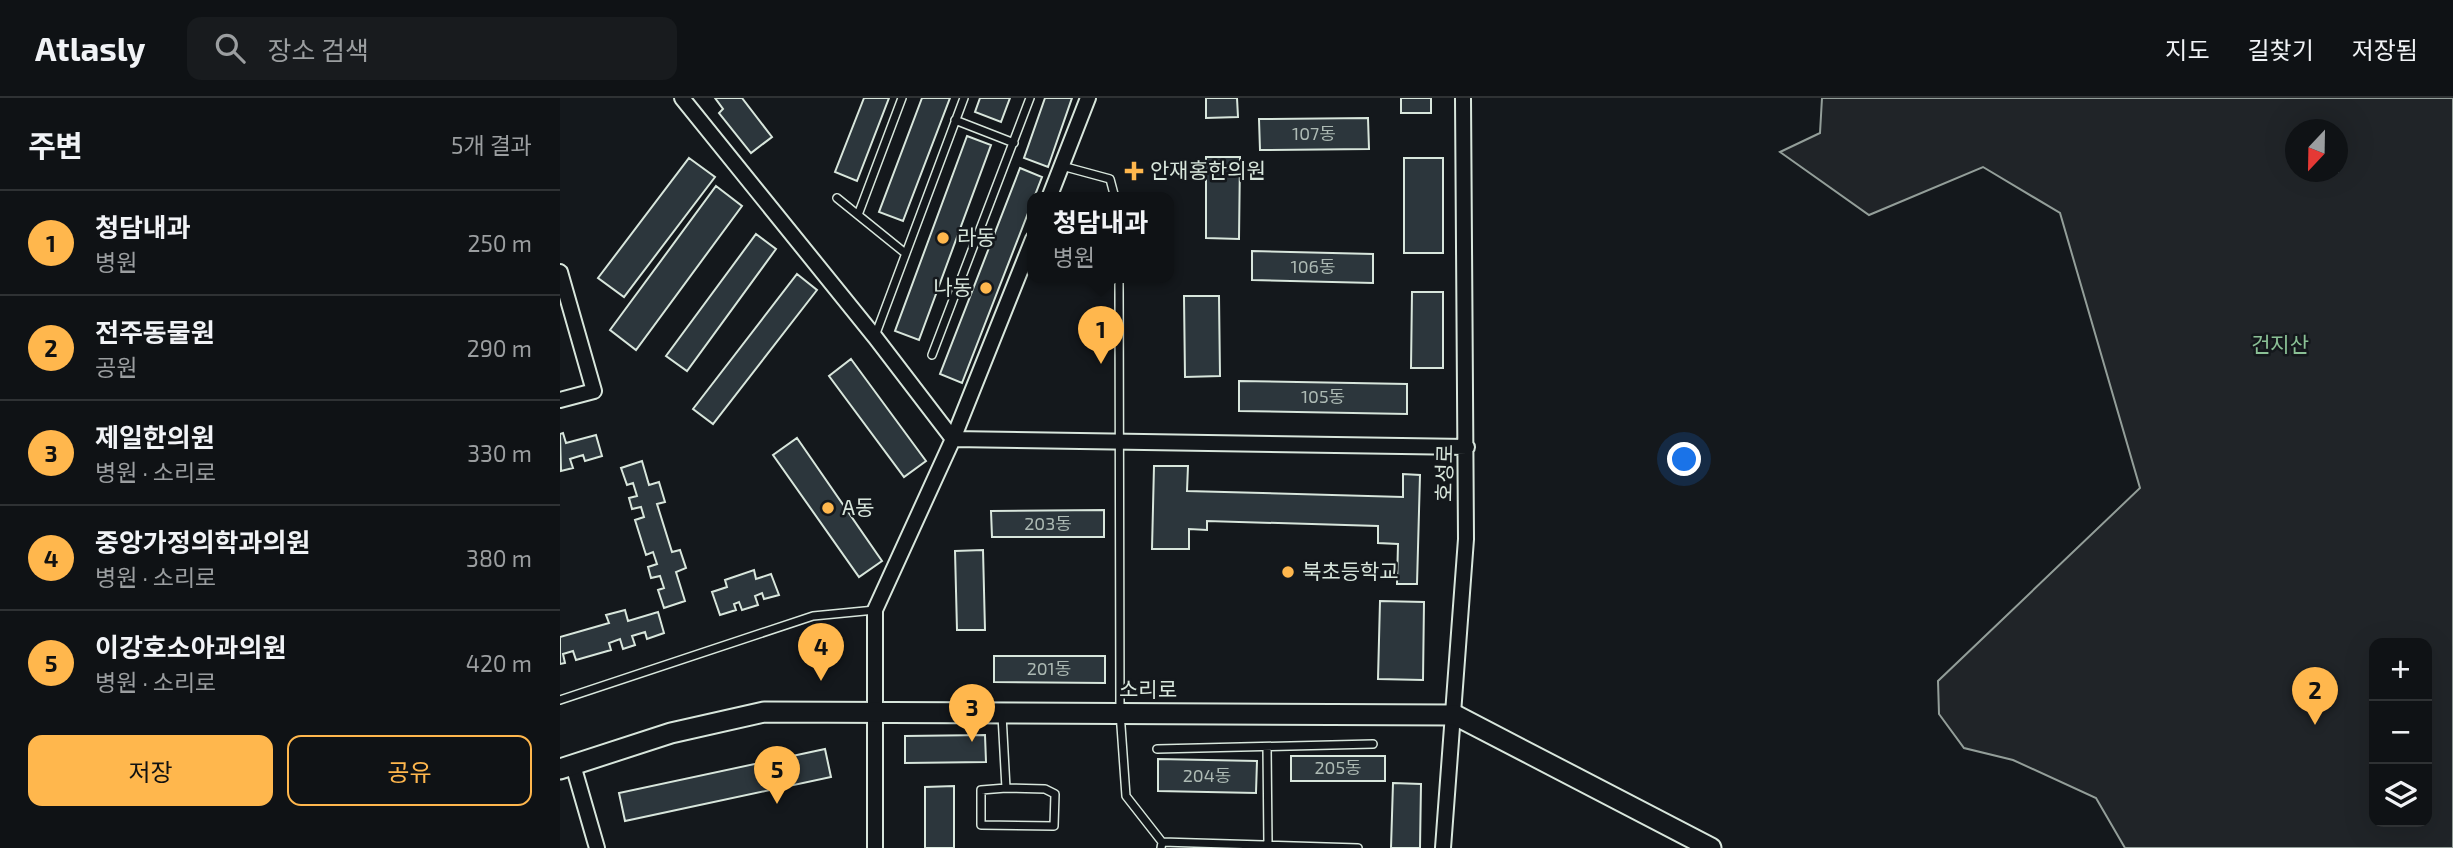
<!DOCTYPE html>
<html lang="ko">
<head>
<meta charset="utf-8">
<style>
  :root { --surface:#0f1215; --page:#181b1e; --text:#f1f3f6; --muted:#9b9ea0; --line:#2f3234; --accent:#ffb74d }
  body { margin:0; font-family:"Exo 2","Noto Sans KR",sans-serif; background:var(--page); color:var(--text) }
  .controls { position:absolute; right:21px; bottom:21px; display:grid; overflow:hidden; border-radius:14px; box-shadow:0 7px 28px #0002 }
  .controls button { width:63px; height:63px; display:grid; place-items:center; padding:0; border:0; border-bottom:2px solid var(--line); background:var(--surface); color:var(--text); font:35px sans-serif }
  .compass { position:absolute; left:1725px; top:21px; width:63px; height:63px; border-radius:50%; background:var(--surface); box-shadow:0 7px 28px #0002; rotate:202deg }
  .you { position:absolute; left:1125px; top:362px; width:24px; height:24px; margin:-18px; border:5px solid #fff; border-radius:50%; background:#1a73e8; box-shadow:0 0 0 10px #1a73e833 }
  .badge { display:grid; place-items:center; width:46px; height:46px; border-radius:50%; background:var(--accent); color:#111; font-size:23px; font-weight:700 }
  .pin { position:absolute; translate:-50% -58px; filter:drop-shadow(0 2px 4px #0008) }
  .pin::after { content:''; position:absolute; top:37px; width:24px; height:21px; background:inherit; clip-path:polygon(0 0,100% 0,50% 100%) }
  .popup { position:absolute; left:467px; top:94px; width:147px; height:91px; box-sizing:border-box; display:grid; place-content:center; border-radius:14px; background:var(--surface); filter:drop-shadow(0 2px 5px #0005); font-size:23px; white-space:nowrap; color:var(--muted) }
  .popup b { font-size:26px; color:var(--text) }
  .popup::after { content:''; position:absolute; left:50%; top:100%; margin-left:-14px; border:14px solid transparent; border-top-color:var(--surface) }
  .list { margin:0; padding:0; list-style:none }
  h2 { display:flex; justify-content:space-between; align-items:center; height:91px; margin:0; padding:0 28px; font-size:30px }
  h2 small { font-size:23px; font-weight:400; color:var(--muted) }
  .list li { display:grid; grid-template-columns:46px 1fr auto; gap:21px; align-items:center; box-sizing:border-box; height:105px; padding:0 28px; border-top:2px solid var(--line) }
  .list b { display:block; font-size:26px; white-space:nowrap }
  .list p { margin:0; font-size:23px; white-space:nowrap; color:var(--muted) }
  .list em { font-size:23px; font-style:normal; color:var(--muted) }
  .actions { display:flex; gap:14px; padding:21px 28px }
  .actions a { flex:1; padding:16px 0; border:2px solid var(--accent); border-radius:14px; text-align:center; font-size:24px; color:var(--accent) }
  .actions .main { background:var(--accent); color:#111 }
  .icon { flex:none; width:38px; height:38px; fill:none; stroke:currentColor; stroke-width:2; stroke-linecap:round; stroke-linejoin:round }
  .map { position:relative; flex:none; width:1893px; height:750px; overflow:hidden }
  header { display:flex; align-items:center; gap:42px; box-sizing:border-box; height:98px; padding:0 35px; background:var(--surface); border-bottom:2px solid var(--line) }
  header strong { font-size:33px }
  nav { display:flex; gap:38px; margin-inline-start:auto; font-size:24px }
  .search { width:490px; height:63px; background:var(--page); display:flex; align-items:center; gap:18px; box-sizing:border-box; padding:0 24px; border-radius:14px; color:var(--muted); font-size:26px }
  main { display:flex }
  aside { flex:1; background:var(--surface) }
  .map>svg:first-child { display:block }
  .green { fill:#202428; stroke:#939e99; stroke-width:2; fill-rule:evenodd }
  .building { fill:#2c363c; stroke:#d8e6dc; stroke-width:2 }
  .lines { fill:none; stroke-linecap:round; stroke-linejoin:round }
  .lane-casing { stroke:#d8e6dc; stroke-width:10 }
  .street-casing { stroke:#d8e6dc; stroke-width:18 }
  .secondary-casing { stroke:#d8e6dc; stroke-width:23 }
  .lane { stroke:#14181c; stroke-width:7 }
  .street { stroke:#14181c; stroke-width:14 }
  .secondary { stroke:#14181c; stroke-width:19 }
  .poi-dot { fill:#ffb74d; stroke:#14181c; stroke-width:2.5 }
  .labels { text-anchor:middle; stroke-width:5; stroke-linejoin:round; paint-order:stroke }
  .number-label { font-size:18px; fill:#adbab4 }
  .poi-label { font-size:21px; fill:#d8e6dc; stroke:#14181c; text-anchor:start }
  .park-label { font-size:21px; fill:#8ac095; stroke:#14181c }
  .street-label { font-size:21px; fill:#d8e6dc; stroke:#14181c }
</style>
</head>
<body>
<header>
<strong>Atlasly</strong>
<div class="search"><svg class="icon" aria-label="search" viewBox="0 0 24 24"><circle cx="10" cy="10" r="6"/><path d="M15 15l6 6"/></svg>장소 검색</div>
<nav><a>지도</a><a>길찾기</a><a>저장됨</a></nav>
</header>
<main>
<aside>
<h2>주변<small>5개 결과</small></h2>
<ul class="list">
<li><span class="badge">1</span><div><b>청담내과</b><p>병원</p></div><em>250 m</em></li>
<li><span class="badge">2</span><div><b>전주동물원</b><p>공원</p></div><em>290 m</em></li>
<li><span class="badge">3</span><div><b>제일한의원</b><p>병원 · 소리로</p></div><em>330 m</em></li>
<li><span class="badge">4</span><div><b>중앙가정의학과의원</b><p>병원 · 소리로</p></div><em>380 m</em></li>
<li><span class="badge">5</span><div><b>이강호소아과의원</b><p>병원 · 소리로</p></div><em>420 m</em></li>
</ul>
<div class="actions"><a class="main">저장</a><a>공유</a></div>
</aside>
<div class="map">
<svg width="1893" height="750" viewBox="0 0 1893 750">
  <rect width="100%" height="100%" fill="#14181c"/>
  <path class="green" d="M1262,0h631v750h-328l-29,-50 -83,-38 -49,-12 -25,-34 -1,-33 202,-193 -80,-275 -77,-46 -114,48 -89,-63 40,-19zM1736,32h42v42h-42zM1867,545v179h-53v-179z"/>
  <path class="building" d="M155,0h27l30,39 -21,16 -32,-40 4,-4z
    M304,0h25l-32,83 -22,-9z
    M362,0h28l-47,123 -24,-9z
    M420,0h30l-9,24 -26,-10z
    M485,0h27l-24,69 -24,-9z
    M646,0h31l1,19 -32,1z
    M841,0h30v15h-30z
    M808,20l1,31 -109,1 -1,-31z
    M407,38l24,9 -72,195 -24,-9z
    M646,59h34l-1,82 -33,-1z
    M129,60l26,19 -91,120 -26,-19z
    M844,60h39v95h-39z
    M460,70l22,9 -80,206 -22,-9z
    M156,88l26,20 -106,144 -26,-20z
    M196,136l20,15 -89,122 -21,-15z
    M692,153l121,3v29l-121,-3z
    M237,176l20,16 -104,134 -20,-15z
    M852,194h31v76h-32z
    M624,198h35l1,80 -35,1z
    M291,261l75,102 -22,16 -75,-101z
    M679,283l168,3v30l-168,-3z
    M3,335l3,10 30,-8 6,21 -17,5 -2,-6 -13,4 3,9 -12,3 -1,-37z
    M237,340l85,123 -23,16 -86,-122z
    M82,363l7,24 10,-3 6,20 -8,2 15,48 8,-2 6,18 -10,4 9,29 -21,7 -6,-18 6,-2 -4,-12 -9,2 -3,-11 9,-3 -4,-12 -7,3 -11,-35 9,-3 -3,-10 -9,2 -3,-11 8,-2 -4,-13 -6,2 -6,-17z
    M594,368h34l-1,25 216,6v-23l17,1 -3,109h-20l1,-40 -20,-1v-17l-171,-5v9l-18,-1v20h-37z
    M544,412v27h-112l-1,-26z
    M423,452l2,80h-28l-2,-79z
    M194,472l2,9 15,-5 8,21 -15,4 -2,-6 -7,3 3,9 -16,5 -3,-8 -5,2 2,6 -16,5 -8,-23 15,-5 -2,-7z
    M820,503l44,1 -1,78 -45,-1z
    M65,512l3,11 30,-9 6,21 -17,6 -2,-7 -13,4 3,9 -12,4 -3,-10 -11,4 2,7 -35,10 -3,-9 -10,3 2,9 -5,1v-27l49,-14 -3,-8z
    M434,558h111v27l-111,-1z
    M425,637l1,27 -81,1v-27z
    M265,651l6,28 -206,44 -6,-28z
    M731,658h94v25h-94z
    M598,661l99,2 -1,32 -98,-2z
    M833,685l28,1 -1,64h-29z
    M394,688v62h-29v-61z"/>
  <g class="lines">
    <g class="lane-casing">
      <path id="lane" d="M395,22l59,23
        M502,68l48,13 5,19
        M277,100l68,55
        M298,117l44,-117
        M559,180l1,434 6,84 36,46 -1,6
        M315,238l89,-238
        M372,257l98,-257
        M0,602l253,-84 62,-6
        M442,617l4,73
        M707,649l1,98
        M597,651l216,-5
        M446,690l39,1 10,5 -1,32 -73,-1v-35z
        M602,744l196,6"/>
    </g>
    <g class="street-casing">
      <path id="street" d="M122,0l193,239 78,102 514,8
        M489,100l39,-100
        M0,174l34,119 -34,9
        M13,667l24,83
        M315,750v-238l78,-171 80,-200
        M883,750l23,-309 -3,-441"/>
    </g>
    <g class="secondary-casing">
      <path id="secondary" d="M0,671l111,-36 93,-21 691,3 256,133"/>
    </g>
    <use href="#lane" class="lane"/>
    <use href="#street" class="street"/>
    <use href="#secondary" class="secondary"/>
  </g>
  <g class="poi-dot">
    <path d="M570.5 62.5h7v7h7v7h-7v7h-7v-7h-7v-7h7z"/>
    <circle cx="383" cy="140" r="7"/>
    <circle cx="426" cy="190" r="7"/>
    <circle cx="268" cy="410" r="7"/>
    <circle cx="728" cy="474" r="7"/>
  </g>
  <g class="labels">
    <g class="number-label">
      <text x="754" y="42">107동</text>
      <text x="753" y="175">106동</text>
      <text x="763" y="305">105동</text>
      <text x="488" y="432">203동</text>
      <text x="489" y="577">201동</text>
      <text x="778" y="676">205동</text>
      <text x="647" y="684">204동</text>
    </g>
    <g class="poi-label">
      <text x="590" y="80">안재홍한의원</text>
      <text x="397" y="147">라동</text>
      <text x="412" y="197" text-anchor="end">나동</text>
      <text x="282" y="417">A동</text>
      <text x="742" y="481">북초등학교</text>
    </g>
    <g class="park-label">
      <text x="1720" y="254">건지산</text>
    </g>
    <g class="street-label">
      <text transform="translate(885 375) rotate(-89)" y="7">호성로</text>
      <text x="588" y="599">소리로</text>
    </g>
  </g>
</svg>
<div class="controls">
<button>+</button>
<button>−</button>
<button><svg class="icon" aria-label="layers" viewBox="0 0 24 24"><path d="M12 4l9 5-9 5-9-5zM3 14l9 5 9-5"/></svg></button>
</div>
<svg class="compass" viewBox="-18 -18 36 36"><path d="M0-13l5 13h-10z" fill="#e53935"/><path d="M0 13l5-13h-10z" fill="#9b9ea0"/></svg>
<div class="you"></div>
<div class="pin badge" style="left:541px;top:266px">1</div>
<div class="popup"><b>청담내과</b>병원</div>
<div class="pin badge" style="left:1755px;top:627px">2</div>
<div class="pin badge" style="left:412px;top:644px">3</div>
<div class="pin badge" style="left:261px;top:583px">4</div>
<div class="pin badge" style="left:217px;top:706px">5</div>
</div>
</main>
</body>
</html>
